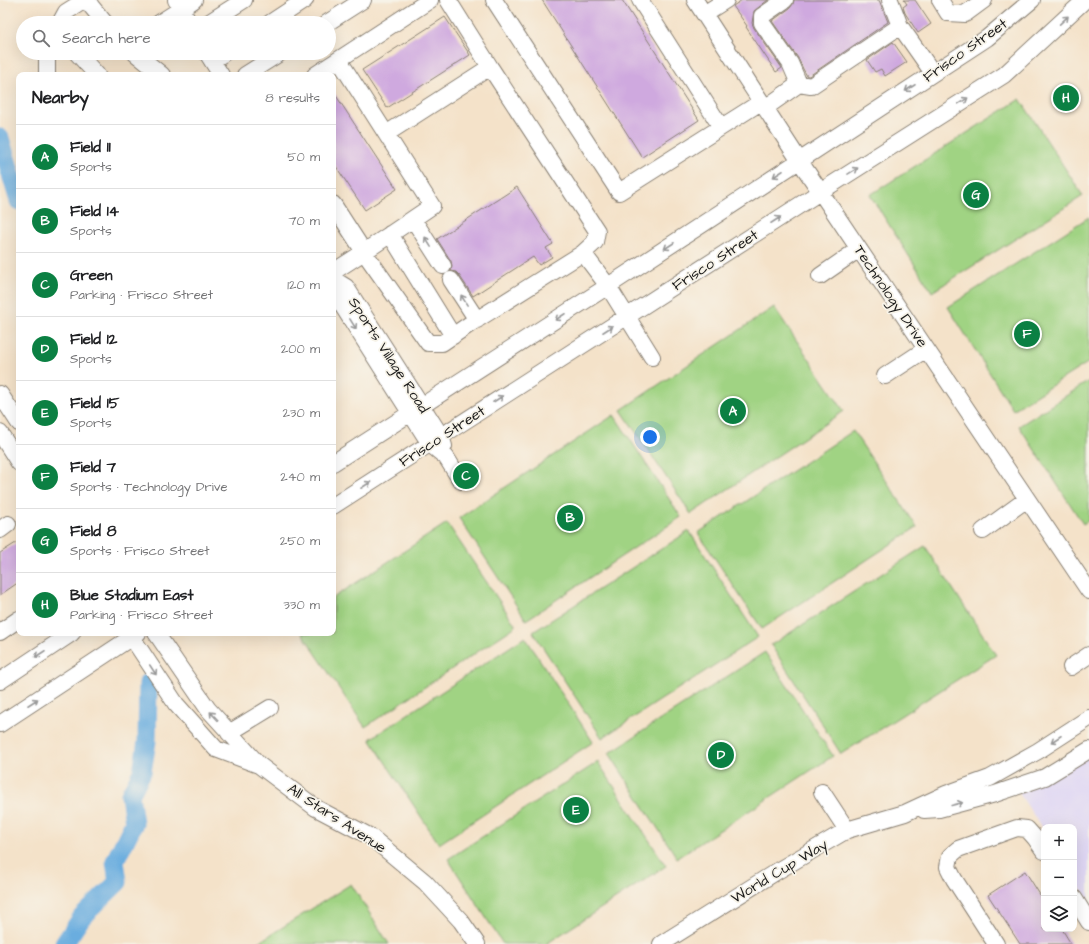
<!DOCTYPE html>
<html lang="en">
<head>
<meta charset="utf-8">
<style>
  :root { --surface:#fff; --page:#f6f6f6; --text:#202124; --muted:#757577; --line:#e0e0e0; --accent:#0b8043 }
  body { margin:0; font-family:"Architects Daughter",sans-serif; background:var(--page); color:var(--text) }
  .controls { position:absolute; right:12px; bottom:12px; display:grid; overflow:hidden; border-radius:8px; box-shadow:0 4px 16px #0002 }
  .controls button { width:36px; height:36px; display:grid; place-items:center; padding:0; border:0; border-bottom:1px solid var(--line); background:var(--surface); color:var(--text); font:20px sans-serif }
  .you { position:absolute; left:650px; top:437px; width:14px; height:14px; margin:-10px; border:3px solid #fff; border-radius:50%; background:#1a73e8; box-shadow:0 0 0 6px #1a73e833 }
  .badge { display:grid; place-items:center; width:26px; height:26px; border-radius:50%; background:var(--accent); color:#fff; font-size:13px; font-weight:700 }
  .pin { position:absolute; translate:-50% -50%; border:2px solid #fff; box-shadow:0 1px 4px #0006 }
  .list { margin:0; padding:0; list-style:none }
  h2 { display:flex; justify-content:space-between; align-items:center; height:52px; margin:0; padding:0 16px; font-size:17px }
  h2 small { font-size:13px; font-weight:400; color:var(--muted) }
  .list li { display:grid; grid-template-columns:26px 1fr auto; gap:12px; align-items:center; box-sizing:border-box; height:64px; padding:0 16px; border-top:1px solid var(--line) }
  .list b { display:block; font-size:15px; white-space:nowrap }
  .list p { margin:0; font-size:13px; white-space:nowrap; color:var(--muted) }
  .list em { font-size:13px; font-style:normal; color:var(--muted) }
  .icon { flex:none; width:22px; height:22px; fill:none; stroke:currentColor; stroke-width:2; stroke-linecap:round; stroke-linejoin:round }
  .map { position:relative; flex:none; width:1089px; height:944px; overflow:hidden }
  .search { position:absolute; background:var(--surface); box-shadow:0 4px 16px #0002; left:16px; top:16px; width:320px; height:44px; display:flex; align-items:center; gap:10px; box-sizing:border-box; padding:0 14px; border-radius:22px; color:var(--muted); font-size:15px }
  .panel { position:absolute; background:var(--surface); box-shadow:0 4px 16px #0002; left:16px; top:72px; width:320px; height:564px; border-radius:8px }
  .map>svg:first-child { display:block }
  .built { fill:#ded5f5 }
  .green { fill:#a0d383; stroke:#5e7850 }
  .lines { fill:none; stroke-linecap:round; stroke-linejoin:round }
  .river { stroke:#6baddf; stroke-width:19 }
  .building { fill:#cfa9df }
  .minor-casing { stroke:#887f72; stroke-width:18 }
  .minor { stroke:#fff; stroke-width:16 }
  .oneway { stroke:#999 }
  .labels { text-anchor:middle; stroke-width:3.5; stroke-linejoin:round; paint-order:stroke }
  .street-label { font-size:15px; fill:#1c1c1c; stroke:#f7f3e8 }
</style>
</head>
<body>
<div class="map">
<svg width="1089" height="944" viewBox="0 0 1089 944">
  <rect width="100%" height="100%" fill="#f7f3e8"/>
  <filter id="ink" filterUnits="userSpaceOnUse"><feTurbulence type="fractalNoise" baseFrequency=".025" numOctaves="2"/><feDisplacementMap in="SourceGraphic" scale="8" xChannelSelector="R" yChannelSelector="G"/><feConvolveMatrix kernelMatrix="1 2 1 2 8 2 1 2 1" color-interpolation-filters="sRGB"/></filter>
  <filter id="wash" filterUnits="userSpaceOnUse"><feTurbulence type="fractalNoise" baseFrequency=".012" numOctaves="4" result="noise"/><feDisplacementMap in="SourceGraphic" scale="16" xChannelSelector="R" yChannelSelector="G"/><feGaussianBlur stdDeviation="0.9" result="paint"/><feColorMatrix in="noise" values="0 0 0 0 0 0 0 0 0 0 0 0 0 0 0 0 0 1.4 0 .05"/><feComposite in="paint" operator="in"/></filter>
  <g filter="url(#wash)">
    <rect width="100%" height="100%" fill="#f4e2c9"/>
    <path class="built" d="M1089,756v145l-15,-23v-51h-30v4l-25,-38z"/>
    <path class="green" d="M1020,99l63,97 -151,96 -62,-97z
      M1089,217v145l-76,48 -65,-103z
      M774,307l70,104 -153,103 -70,-104z
      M1089,381v139l-6,4 -64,-98z
      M614,415l67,102 -155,103 -67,-102z
      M853,431l64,96 -155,102 -64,-96z
      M447,523l69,103 -151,101 -63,-94h31v-35z
      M689,531l69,106 -156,101 -69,-106z
      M925,546l71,109 -155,99 -70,-109z
      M525,637l68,105 -154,102 -69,-105z
      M765,652l68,104 -156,102 -68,-105z
      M598,762l68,104 -120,78h-43l-55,-85z
      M351,884l38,60h-133z"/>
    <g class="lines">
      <path class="river" d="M0,138l19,63
        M64,944l18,-27 36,-35 -3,-21 19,-38 -4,-28 12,-23 5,-31 1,-58"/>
    </g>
    <g id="blocks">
      <path class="building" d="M542,0h80l77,120 -57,37z
        M742,0h26l-14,11 -2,12 2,5 28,40 -6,4 -30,-45 1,-1 -14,-20z
        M794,0h85l9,22 -79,54h-2l-4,-7 -5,-11 -26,-37 18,-13 3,-4z
        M904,0h11l16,24 -13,9 -13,-20 -2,-6 4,-3z
        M445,17l25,38 -83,53 -25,-38z
        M893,42l14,20 -22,14 -4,-7 -6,3 -8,-12z
        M333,91l64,98 -32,21 -32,-48z
        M517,187l36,57 -7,4 6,9 -13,8 -6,-8 -60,39 -14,-21 -3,-3 -5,-1 1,-5 -1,-5 -14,-22z
        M19,541v41l-19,13v-42z
        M1025,871l19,30v28h18l9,15h-51l-32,-49z"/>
    </g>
  </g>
  <g filter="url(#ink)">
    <use href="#blocks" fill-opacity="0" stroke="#887f72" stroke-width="1"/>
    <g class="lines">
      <g class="minor-casing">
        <path id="minor" d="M88,0l3,6 14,17
          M176,0l5,9 13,-9
          M494,0l125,192 142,-90
          M640,0l81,127
          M695,0l104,160 290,431
          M785,0l-23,16v7l28,40 9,21
          M890,0l10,26
          M940,0l8,13 17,1 19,-14
          M704,14l22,-14
          M60,23l6,-11 19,-12
          M159,23l22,-14 8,14
          M208,23l36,-23
          M270,23l35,-23
          M327,23l36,-23
          M47,53v22
          M77,53l20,22
          M135,53l27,22
          M207,53l14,22
          M339,60l93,146 -68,46 64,91h14l28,-19 113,-71
          M212,61l12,-8
          M490,67l107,164 -2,11 -12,11 25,33 44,71
          M245,75l35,-22
          M315,75l115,-75
          M765,108l34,-24 12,2 89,-60 33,47
          M386,134l104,-67 -42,-67
          M333,204l31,48 -31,20
          M413,219l30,47
          M390,234l63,102
          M820,276l39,-27
          M333,279l13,8 95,149 3,10
          M451,280l26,40
          M333,291l97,153 16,13 15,24
          M885,376l41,-27
          M0,394l19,29
          M0,433l19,30
          M333,463l275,-177 379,-248 45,-38
          M333,506l487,-314 184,-117 81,-75
          M0,530l8,-6
          M983,531l44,-32
          M0,632l19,-13
          M129,633l47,71 40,45 40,15
          M156,633l52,76 51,56 57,43 55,29 54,45 36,39 16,23
          M1071,667l18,-12
          M0,681l72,-48
          M0,724l138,-91
          M229,733l41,-25
          M822,792l25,38
          M924,810l15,-1 56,-15 50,-17 44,-27
          M1074,898l15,24
          M661,944l118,-74 68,-40 58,-17 41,-19 44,-16 48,-27 51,-33
          M996,944l-42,-65 -6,-12 2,-11 8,-7 59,-21 10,1 8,9 9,13"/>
      </g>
      <use href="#minor" class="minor"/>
    </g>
    <defs><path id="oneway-shaft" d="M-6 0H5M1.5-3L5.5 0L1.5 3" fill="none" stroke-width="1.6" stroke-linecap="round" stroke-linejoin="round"/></defs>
    <g class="oneway">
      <use href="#oneway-shaft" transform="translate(1064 20) rotate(-43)"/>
      <use href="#oneway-shaft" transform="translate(910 88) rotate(147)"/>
      <use href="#oneway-shaft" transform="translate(963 101) rotate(-32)"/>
      <use href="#oneway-shaft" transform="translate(853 171) rotate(-32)"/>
      <use href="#oneway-shaft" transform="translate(778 174) rotate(147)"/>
      <use href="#oneway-shaft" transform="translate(776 220) rotate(-33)"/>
      <use href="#oneway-shaft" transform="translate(428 242) rotate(-122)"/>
      <use href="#oneway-shaft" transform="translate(669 246) rotate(147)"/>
      <use href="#oneway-shaft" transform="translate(464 300) rotate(-122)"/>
      <use href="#oneway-shaft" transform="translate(560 317) rotate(147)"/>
      <use href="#oneway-shaft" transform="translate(353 324) rotate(58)"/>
      <use href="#oneway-shaft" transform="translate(608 329) rotate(-33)"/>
      <use href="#oneway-shaft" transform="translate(498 399) rotate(-33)"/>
      <use href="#oneway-shaft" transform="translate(366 485) rotate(-33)"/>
      <use href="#oneway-shaft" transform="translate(40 654) rotate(147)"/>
      <use href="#oneway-shaft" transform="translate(153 670) rotate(57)"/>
      <use href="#oneway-shaft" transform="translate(33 702) rotate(-33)"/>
      <use href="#oneway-shaft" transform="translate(214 716) rotate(-133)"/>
      <use href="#oneway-shaft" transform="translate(1056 739) rotate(147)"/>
      <use href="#oneway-shaft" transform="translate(957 804) rotate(-14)"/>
    </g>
  </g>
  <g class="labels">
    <g class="street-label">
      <text transform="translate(965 50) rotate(-35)" y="5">Frisco Street</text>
      <text transform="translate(715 260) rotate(-33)" y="5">Frisco Street</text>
      <text transform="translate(891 296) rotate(56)" y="5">Technology Drive</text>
      <text transform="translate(389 355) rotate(57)" y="5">Sports Village Road</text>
      <text transform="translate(442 436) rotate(-33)" y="5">Frisco Street</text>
      <text transform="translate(337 818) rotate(33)" y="5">All Stars Avenue</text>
      <text transform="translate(779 871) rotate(-31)" y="5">World Cup Way</text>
    </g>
  </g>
</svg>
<div class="controls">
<button>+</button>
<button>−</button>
<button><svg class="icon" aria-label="layers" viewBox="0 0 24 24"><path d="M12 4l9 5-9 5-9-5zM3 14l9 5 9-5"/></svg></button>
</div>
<div class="you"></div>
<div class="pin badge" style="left:733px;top:411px">A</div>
<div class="pin badge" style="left:570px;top:518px">B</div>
<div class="pin badge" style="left:466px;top:476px">C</div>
<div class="pin badge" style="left:721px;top:755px">D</div>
<div class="pin badge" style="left:576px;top:810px">E</div>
<div class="pin badge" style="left:1027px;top:334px">F</div>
<div class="pin badge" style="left:976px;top:195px">G</div>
<div class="pin badge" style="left:1066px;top:98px">H</div>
<div class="search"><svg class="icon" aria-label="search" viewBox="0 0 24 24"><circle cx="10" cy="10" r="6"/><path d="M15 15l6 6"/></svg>Search here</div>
<section class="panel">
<h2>Nearby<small>8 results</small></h2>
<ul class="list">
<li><span class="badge">A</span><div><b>Field 11</b><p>Sports</p></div><em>50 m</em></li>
<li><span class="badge">B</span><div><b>Field 14</b><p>Sports</p></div><em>70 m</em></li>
<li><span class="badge">C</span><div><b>Green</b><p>Parking · Frisco Street</p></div><em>120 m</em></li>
<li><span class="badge">D</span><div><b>Field 12</b><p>Sports</p></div><em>200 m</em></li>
<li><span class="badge">E</span><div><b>Field 15</b><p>Sports</p></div><em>230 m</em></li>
<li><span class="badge">F</span><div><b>Field 7</b><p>Sports · Technology Drive</p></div><em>240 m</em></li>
<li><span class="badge">G</span><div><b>Field 8</b><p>Sports · Frisco Street</p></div><em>250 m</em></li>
<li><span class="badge">H</span><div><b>Blue Stadium East</b><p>Parking · Frisco Street</p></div><em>330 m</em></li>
</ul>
</section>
</div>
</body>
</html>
